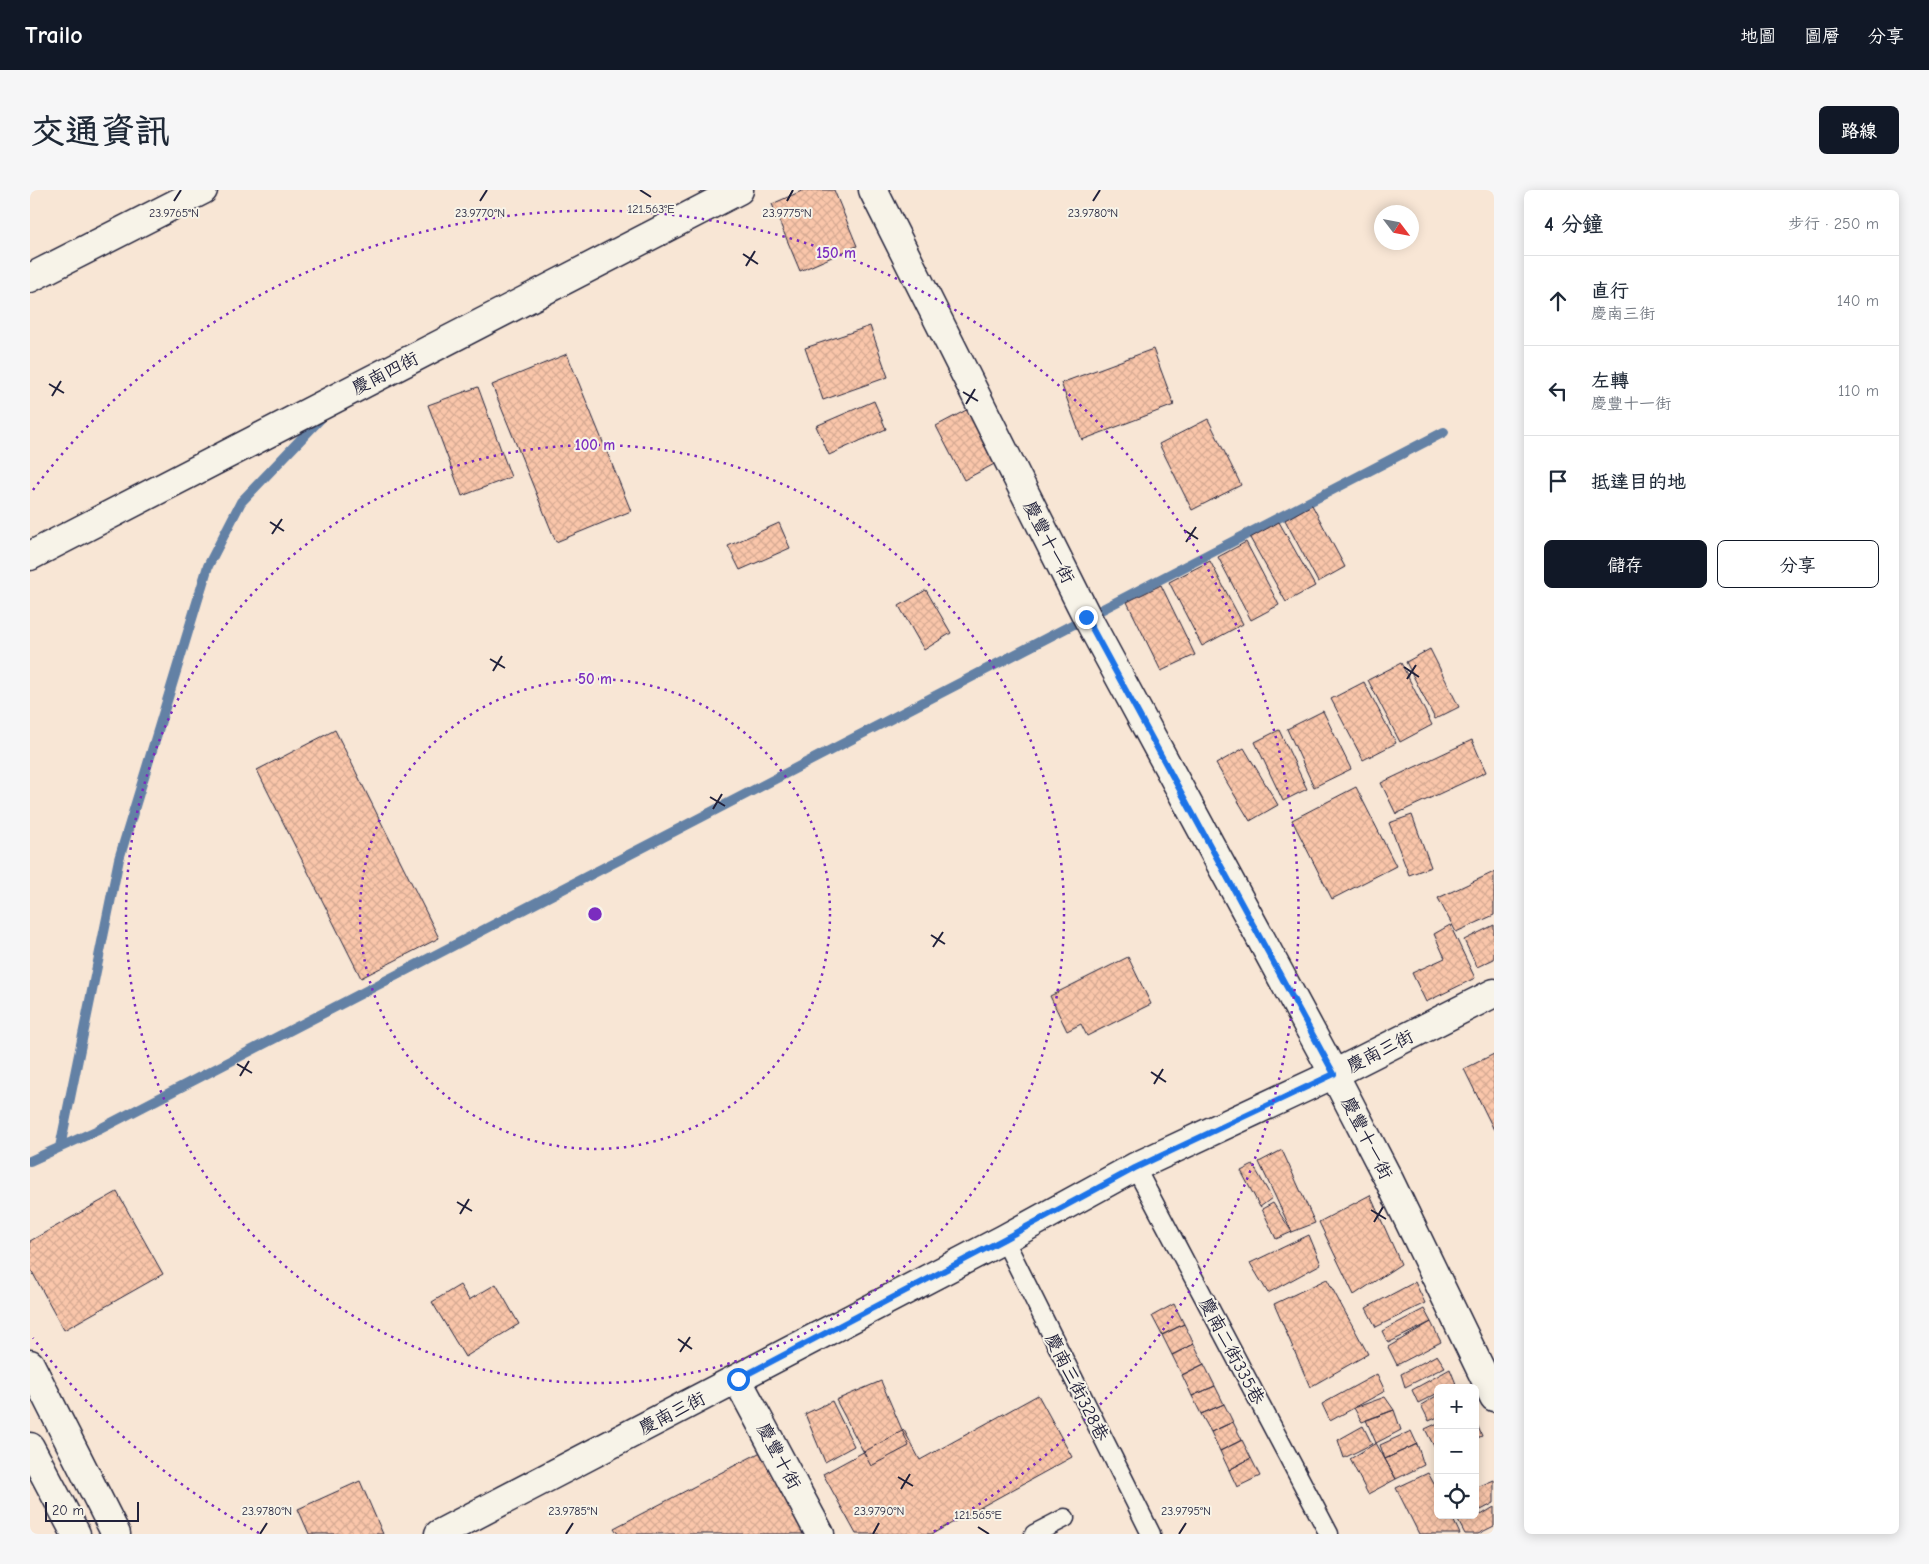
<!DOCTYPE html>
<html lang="zh-TW">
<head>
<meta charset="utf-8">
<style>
  :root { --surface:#fff; --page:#f6f6f7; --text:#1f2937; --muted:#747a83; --line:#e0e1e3; --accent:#111827 }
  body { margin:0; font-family:"Comic Neue","LXGW WenKai TC",sans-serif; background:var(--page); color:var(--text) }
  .controls { position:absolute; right:15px; bottom:15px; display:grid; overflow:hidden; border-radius:8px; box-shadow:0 2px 12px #0003 }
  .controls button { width:45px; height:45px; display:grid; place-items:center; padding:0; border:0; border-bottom:1px solid var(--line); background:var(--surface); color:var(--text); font:25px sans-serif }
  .compass { position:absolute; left:1344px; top:15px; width:45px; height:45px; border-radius:50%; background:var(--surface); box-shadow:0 2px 12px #0003; rotate:122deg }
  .scale { position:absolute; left:15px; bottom:12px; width:94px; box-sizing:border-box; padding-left:5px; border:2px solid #22223b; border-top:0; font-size:14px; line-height:18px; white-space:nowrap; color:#22223b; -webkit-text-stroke:4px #f7f3e8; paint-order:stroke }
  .stop { position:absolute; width:15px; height:15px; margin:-11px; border:4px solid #1a73e8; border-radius:50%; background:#fff }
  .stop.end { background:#1a73e8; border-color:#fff; box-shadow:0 1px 5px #0008 }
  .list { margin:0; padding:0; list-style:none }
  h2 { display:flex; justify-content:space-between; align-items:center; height:65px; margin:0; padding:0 20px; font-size:21px }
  h2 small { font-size:16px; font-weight:400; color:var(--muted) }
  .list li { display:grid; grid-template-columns:32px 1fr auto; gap:15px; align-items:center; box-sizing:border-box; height:90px; padding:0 20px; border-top:1px solid var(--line) }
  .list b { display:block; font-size:19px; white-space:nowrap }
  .list p { margin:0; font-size:16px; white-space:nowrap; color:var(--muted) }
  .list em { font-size:16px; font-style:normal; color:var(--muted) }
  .actions { display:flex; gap:10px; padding:15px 20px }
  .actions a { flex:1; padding:11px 0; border:1px solid var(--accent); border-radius:8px; text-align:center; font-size:18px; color:var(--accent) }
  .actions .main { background:var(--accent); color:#fff }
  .icon { flex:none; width:28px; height:28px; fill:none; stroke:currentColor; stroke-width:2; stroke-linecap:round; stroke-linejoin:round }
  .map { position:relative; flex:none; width:1464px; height:1344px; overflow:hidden; border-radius:8px }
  header { display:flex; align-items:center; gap:30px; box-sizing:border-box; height:70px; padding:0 25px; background:var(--accent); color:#fff }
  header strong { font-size:24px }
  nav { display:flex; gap:28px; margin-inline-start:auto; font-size:18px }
  .intro { display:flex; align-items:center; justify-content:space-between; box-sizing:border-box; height:120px; padding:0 30px }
  h1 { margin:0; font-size:35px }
  .button { padding:12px 22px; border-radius:8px; background:var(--accent); color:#fff; font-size:18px; font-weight:700 }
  main { display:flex; gap:30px; padding:0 30px }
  aside { flex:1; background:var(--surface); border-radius:8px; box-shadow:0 2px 12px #0003 }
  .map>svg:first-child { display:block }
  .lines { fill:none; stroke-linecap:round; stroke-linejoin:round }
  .stream { stroke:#6481a5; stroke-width:10 }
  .building { fill:url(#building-cross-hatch); stroke:#22223b }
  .service-casing { stroke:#22223b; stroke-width:21 }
  .minor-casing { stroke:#22223b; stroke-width:31 }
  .primary-casing { stroke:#22223b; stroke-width:31 }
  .service { stroke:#f7f3e8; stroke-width:18 }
  .minor { stroke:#f7f3e8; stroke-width:28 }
  .primary { stroke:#f7f3e8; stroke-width:28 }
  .route { stroke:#1a73e8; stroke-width:6 }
  .ticks { fill:none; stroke:#22223b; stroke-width:2 }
  .ring { fill:none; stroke:#7b2cbf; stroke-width:2.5; stroke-dasharray:2.5 5 }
  .labels { text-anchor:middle; stroke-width:4; stroke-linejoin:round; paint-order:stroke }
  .street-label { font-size:18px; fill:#22223b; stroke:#f7f3e8 }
  .ticks-label { font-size:12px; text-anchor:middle; fill:#22223b; stroke:#f7f3e8; stroke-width:4; stroke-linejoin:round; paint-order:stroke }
  .centre { fill:#7b2cbf; stroke:#f7f3e8; stroke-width:2.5 }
  .ring-label { font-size:15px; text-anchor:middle; font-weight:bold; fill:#7b2cbf; stroke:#f7f3e8; stroke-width:4; stroke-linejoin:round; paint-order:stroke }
</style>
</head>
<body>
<header>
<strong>Trailo</strong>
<nav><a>地圖</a><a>圖層</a><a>分享</a></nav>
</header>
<div class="intro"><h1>交通資訊</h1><a class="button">路線</a></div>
<main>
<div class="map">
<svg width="1464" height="1344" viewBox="0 0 1464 1344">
  <defs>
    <pattern id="building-cross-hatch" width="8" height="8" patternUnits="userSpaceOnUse" patternTransform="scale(1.25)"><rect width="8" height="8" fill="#fac6aa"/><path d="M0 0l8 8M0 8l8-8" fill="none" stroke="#d6aa93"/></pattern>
  </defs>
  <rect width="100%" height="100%" fill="#f8e6d5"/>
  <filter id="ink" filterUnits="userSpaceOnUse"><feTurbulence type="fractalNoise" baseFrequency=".02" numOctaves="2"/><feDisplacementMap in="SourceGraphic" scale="10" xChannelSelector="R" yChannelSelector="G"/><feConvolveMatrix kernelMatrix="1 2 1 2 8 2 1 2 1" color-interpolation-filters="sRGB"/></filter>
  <g filter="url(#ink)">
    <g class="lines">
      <path class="stream" d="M30,957l59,-288 89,-293 33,-64 82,-86
        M0,971l68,-31 1346,-698"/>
    </g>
    <path class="building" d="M774,0h30l23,56 -57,25 -28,-67z
      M840,136l18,51 -65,23 -18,-52z
      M1123,159l21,56 -92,35 -21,-57z
      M537,164l64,157 -75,31 -64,-157z
      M448,197l33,90 -49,19 -34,-91z
      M844,211l12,28 -57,26 -13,-29z
      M944,216l28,54 -38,20 -28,-54z
      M1178,229l33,66 -49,25 -33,-66z
      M1282,315l33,62 -27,15 -33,-62z
      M1249,332l36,64 -29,16 -36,-64z
      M749,333l11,25 -50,22 -12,-24z
      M1216,352l33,63 -28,15 -33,-63z
      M1180,371l33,63 -41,22 -33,-64z
      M1131,395l34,70 -34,16 -34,-69z
      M896,400l25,43 -27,17 -25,-44z
      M1400,459l29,58 -24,12 -29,-57z
      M1371,473l31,62 -32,17 -32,-62z
      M1334,492l32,61 -33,17 -32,-61z
      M1293,521l28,58 -37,18 -27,-58z
      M305,540l104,208 -78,40 -104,-208z
      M1249,540l28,59 -24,12 -28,-59z
      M1442,550l14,32 -90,42 -15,-31z
      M1214,558l34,57 -28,16 -34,-57z
      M1326,597l40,79 -64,33 -40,-79z
      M1382,625l19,52 -22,8 -20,-52z
      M1464,682v43l-38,17 -18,-34z
      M1420,735l25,53 -49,24 -14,-29 33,-15 -11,-24z
      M1464,735v34l-17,8 -13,-27z
      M1098,767l23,47 -64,32 -6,-12 -14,7 -17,-35z
      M1464,864v76l-30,-61z
      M1252,960l33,73 -23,9 -33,-70z
      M1223,975l19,33 -12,9 -19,-36z
      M87,1002l46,82 -99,56 -34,-62v-27z
      M1340,1005l31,69 -47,31 -35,-73z
      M1243,1013l19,29 -16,7 -14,-30z
      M1279,1045l12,29 -53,29 -18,-30z
      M1297,1089l41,75 -58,33 -36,-83z
      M1385,1092l10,21 -49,24 -10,-19z
      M466,1094l23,40 -54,33 -33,-55 28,-17 9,15z
      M1144,1114l10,20 -22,11 -10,-19z
      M1394,1119l7,13 -43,21 -6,-12z
      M1401,1132l10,20 -44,23 -9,-18z
      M1154,1134l10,20 -22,11 -10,-20z
      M1164,1154l10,20 -22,11 -10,-20z
      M1407,1165l8,12 -40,20 -4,-13z
      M1174,1174l11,22 -23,10 -10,-21z
      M1420,1179l6,15 -7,4h-11v5l-20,10 -6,-13z
      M1347,1184l8,17 -55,30 -8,-17z
      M851,1191l28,65 -38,20 -35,-66z
      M1185,1196l9,18 -23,10 -9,-18z
      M1008,1205l34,62 -140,77h-76l-33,-60 81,-44 16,30z
      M1408,1205v22l-9,4 -8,-16z
      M1355,1207l9,13 -32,12 -8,-14z
      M802,1211l22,45 -29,16 -20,-48z
      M1194,1214l9,18 -22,10 -10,-18z
      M1364,1220l7,20 -25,13 -10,-23z
      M1445,1230l7,16 -7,3z
      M1203,1232l9,18 -22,11 -9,-19z
      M1408,1233v31l-13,-25z
      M1333,1236l9,18 -28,14 -6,-18z
      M1381,1241l6,13 -32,15 -5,-14z
      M754,1250l48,94h-214l-4,-6z
      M1212,1250l9,18 -22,12 -9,-19z
      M1346,1253l20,36 -28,15 -18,-35z
      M1387,1254l7,21 -28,14 -11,-20z
      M1221,1268l9,18 -23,11 -8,-17z
      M1398,1283l10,18v24h13l9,19h-41l-23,-46z
      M1464,1290v23l-13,7 -6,-10v-12z
      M330,1291l23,53h-74l-11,-25z
      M1445,1311l6,14 13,-8v19l-16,8h-13l-10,-19h20z"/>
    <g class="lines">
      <g class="service-casing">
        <path id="service" d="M1105,977l194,367
          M974,1049l147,295
          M1004,1344l31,-16"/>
      </g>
      <g class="minor-casing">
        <path id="minor" d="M843,0l214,427 247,457 56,108 104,215
          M0,88l173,-88
          M0,366l709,-366
          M707,1189l83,155
          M409,1344l565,-295 131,-72 199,-93 160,-81"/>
      </g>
      <g class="primary-casing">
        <path id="primary" d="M0,1174l86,170
          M0,1257l46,87"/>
      </g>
      <use href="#service" class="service"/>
      <use href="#minor" class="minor"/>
      <use href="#primary" class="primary"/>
    </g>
  </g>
  <g class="lines" filter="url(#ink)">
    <path class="route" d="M708,1189l266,-140 131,-71 199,-94 -248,-457"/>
  </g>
  <path class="ticks" d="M610,0l11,7M144,11l7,-11M450,11l7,-11M757,11l6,-11M1063,11l7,-11M713,64l15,10M716,76l9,-15M19,194l15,9M933,202l15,9M22,206l9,-15M936,214l9,-15M240,332l14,9M1154,340l14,9M242,344l10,-15M1156,352l10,-15M460,469l15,9M1374,477l15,10M463,481l9,-15M1377,489l9,-14M680,607l15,9M683,619l9,-15M901,745l14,9M903,757l10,-15M207,874l15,9M1121,882l15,10M210,886l9,-15M1124,894l9,-15M427,1012l15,9M1341,1020l15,9M430,1024l9,-15M1344,1032l9,-15M648,1149l14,10M650,1162l10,-15M868,1287l15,9M871,1299l9,-15M948,1337l11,7M230,1344l7,-11M536,1344l7,-11M843,1344l6,-11M1149,1344l7,-11"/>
  <g class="ring">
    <circle cx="565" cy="724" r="235"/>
    <circle cx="565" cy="724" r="469"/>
    <path d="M229 1343A704 704 0 0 1 3 1148M3 300A704 704 0 1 1 901 1343"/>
  </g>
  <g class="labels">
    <g class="street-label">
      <text transform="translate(355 183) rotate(-27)" y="6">慶南四街</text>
      <text transform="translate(1019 352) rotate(63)" y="6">慶豐十一街</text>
      <text transform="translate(1350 861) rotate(-27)" y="6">慶南三街</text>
      <text transform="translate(1337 948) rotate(63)" y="6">慶豐十一街</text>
      <text transform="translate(1202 1161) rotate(62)" y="6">慶南二街335巷</text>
      <text transform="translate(1047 1197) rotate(63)" y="6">慶南三街328巷</text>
      <text transform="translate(642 1223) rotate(-27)" y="6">慶南三街</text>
      <text transform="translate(749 1266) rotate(62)" y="6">慶豐十街</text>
    </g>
  </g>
  <g class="ticks-label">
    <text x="621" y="23">121.563°E</text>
    <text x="144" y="27">23.9765°N</text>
    <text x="450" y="27">23.9770°N</text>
    <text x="757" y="27">23.9775°N</text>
    <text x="1063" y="27">23.9780°N</text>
    <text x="237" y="1325">23.9780°N</text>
    <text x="543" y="1325">23.9785°N</text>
    <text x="849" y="1325">23.9790°N</text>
    <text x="1156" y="1325">23.9795°N</text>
    <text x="948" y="1329">121.565°E</text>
  </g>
  <circle cx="565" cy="724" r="8" class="centre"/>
  <g class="ring-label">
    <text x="806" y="68">150 m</text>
    <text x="565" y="260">100 m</text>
    <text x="565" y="494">50 m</text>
  </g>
</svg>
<div class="controls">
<button>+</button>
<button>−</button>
<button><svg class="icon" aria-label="locate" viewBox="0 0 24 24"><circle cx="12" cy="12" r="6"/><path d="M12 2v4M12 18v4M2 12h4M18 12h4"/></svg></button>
</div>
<svg class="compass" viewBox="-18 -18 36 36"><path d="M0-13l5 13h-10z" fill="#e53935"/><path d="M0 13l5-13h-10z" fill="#747a83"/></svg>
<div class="scale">20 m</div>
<div class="stop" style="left:708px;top:1189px"></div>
<div class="stop end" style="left:1056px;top:427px"></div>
</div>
<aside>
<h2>4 分鐘<small>步行 · 250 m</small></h2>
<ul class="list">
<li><svg class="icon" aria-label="ahead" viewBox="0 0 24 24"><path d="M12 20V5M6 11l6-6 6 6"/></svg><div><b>直行</b><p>慶南三街</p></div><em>140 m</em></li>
<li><svg class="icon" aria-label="left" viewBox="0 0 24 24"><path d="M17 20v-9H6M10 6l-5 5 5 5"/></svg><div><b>左轉</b><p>慶豐十一街</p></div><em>110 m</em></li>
<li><svg class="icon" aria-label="arrive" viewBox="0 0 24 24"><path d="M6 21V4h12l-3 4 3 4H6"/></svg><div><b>抵達目的地</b></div></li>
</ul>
<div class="actions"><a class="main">儲存</a><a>分享</a></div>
</aside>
</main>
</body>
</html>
